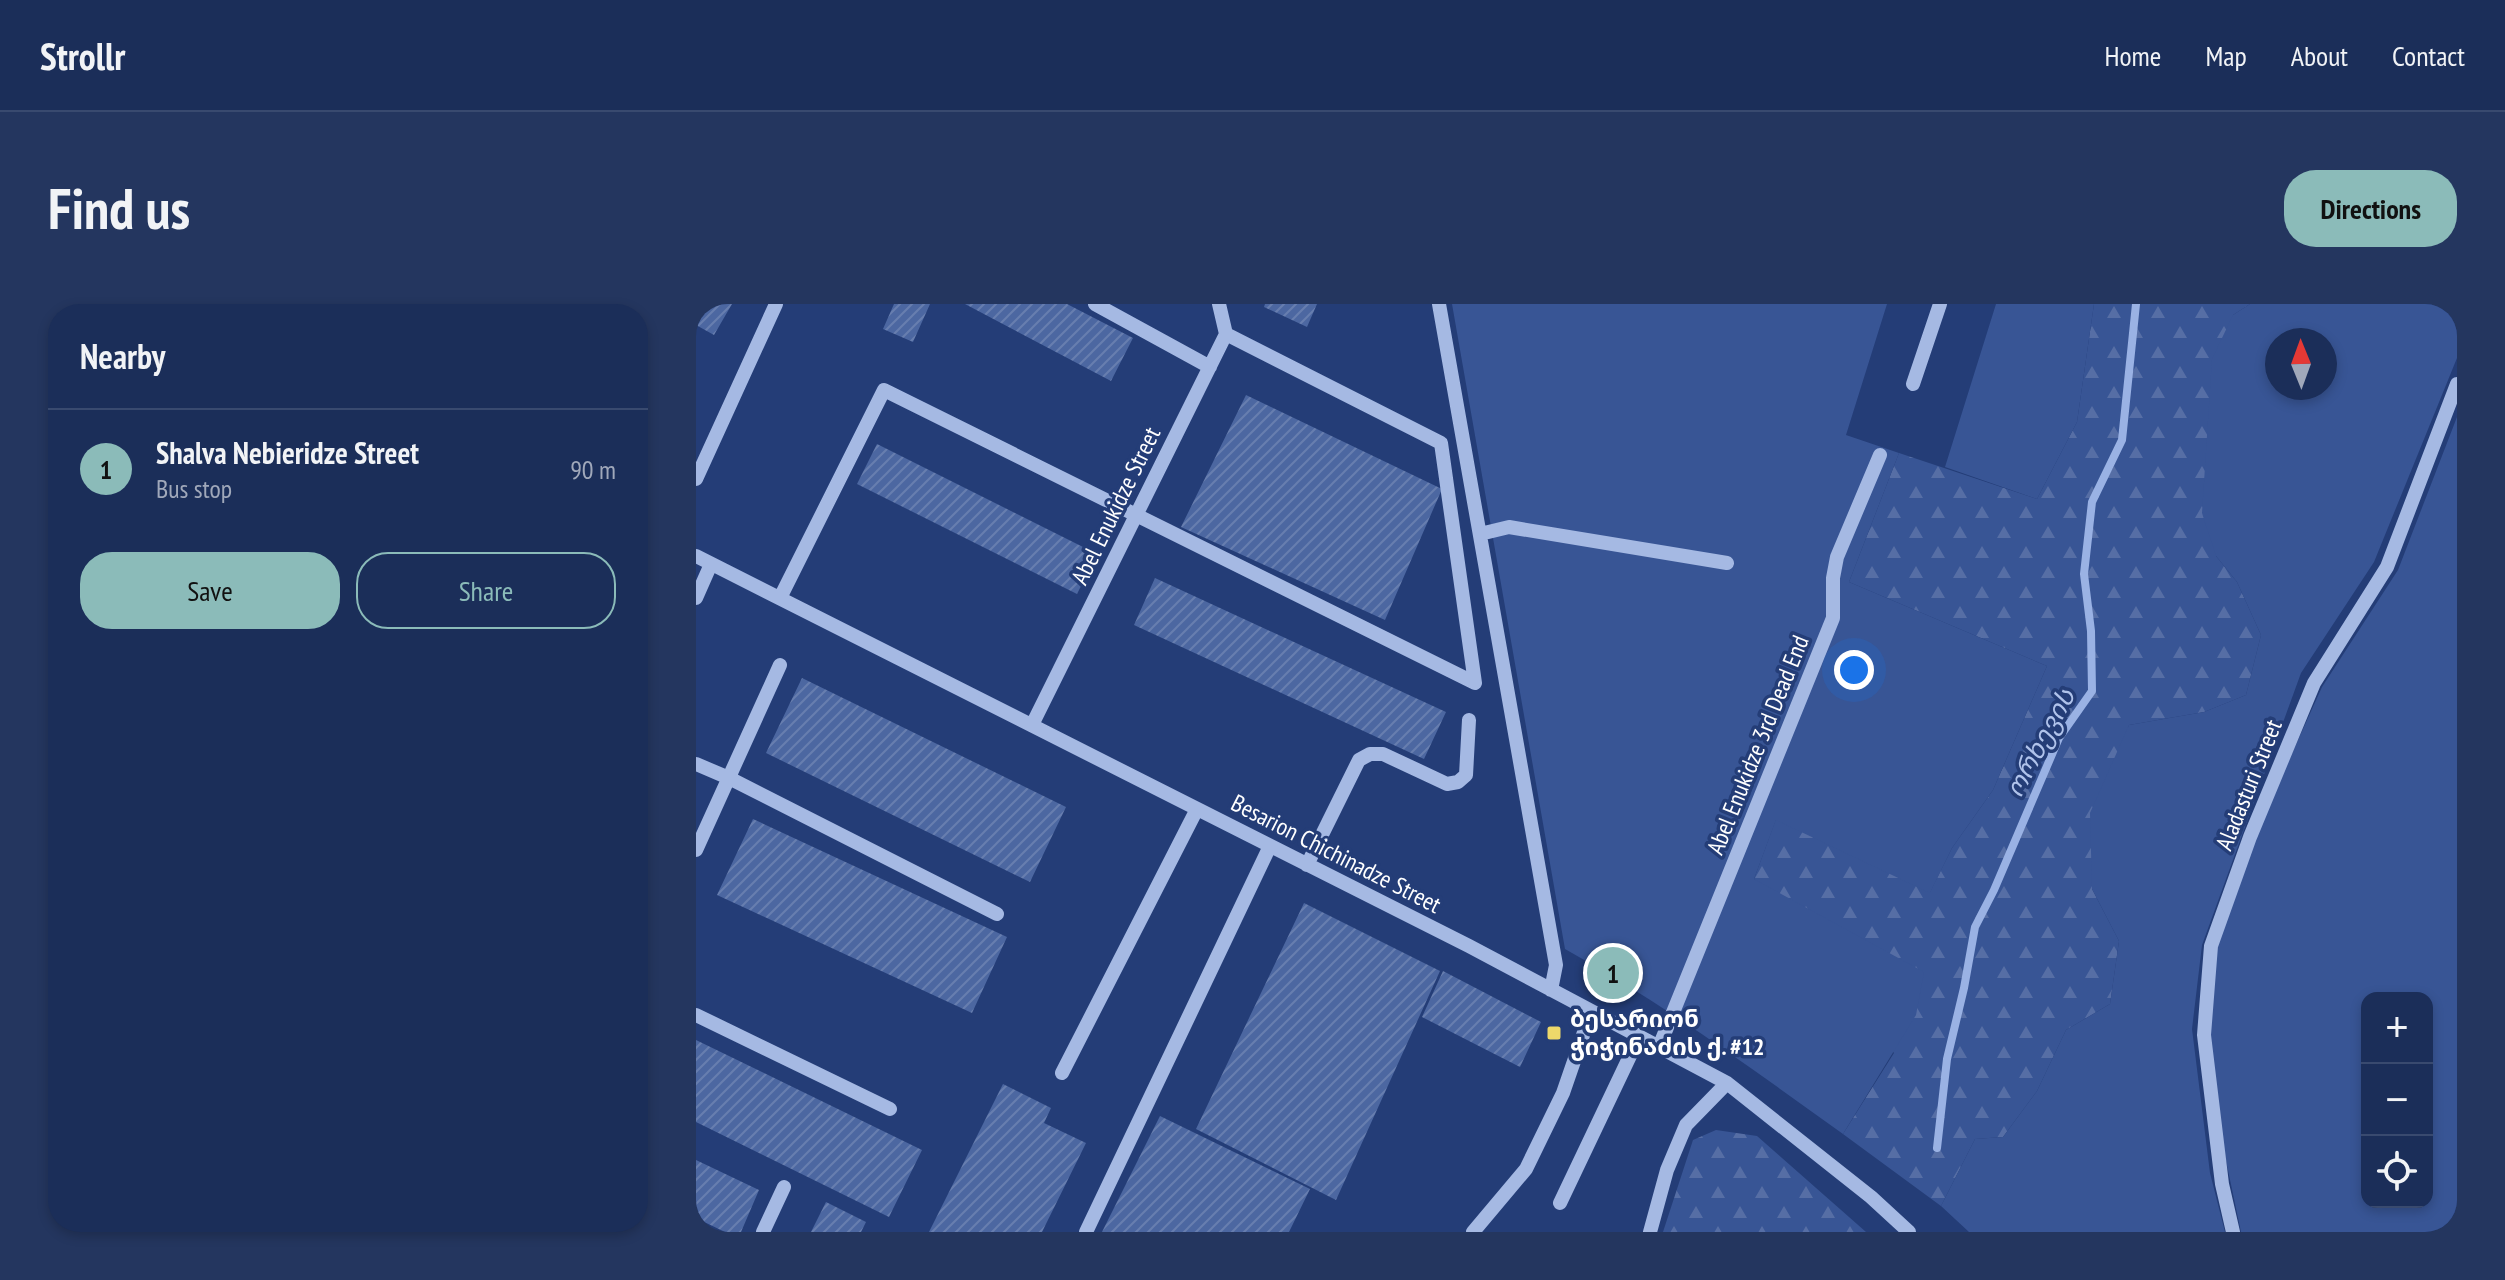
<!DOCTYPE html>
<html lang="en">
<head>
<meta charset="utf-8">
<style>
  :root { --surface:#1b2e59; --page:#24365f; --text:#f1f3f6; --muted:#a0a8ba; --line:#394a6f; --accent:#8bbbb9 }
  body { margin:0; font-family:"PT Sans Narrow","Noto Sans Georgian",sans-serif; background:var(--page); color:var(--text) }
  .controls { position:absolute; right:24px; bottom:24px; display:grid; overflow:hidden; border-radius:16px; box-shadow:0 4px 12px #0003 }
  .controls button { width:72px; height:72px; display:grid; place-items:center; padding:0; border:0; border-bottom:2px solid var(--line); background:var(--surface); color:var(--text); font:40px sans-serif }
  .compass { position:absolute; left:1569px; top:24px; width:72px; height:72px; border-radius:50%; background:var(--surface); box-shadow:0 4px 12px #0003; rotate:359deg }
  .you { position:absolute; left:1158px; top:366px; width:28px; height:28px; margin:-20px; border:6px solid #fff; border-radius:50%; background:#1a73e8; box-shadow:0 0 0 12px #1a73e833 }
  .badge { display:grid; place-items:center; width:52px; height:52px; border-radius:50%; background:var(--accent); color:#111; font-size:26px; font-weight:700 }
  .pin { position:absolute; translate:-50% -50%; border:4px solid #fff; box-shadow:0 2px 8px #0006 }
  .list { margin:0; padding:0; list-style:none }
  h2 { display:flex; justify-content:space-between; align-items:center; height:104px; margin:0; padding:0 32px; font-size:34px }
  h2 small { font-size:26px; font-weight:400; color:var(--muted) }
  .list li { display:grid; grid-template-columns:52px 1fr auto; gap:24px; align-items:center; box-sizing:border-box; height:120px; padding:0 32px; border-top:2px solid var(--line) }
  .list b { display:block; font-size:30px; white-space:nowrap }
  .list p { margin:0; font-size:26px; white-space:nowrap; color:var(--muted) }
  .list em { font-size:26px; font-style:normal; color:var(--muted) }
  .actions { display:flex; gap:16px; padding:24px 32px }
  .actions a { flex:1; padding:18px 0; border:2px solid var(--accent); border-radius:32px; text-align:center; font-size:28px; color:var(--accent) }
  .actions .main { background:var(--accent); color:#111 }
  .icon { flex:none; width:44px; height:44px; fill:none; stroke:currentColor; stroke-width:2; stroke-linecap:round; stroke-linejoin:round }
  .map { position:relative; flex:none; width:1761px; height:928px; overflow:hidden; border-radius:32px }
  header { display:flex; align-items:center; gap:48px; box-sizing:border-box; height:112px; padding:0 40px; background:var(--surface); border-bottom:2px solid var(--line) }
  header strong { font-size:38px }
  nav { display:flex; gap:44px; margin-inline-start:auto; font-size:28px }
  .intro { display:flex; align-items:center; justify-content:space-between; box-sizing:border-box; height:192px; padding:0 48px }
  h1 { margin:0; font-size:56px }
  .button { padding:20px 36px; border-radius:32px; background:var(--accent); color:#111; font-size:28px; font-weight:700 }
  main { display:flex; gap:48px; padding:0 48px }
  aside { flex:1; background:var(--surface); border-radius:32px; box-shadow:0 4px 12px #0003 }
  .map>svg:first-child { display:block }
  .forest { fill:url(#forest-firs) }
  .garden { fill:#385595; fill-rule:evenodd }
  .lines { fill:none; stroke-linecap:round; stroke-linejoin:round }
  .stream { stroke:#9ab2e4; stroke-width:8 }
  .building { fill:url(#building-hatch) }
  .minor { stroke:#a5b9e3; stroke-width:14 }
  .poi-dot { fill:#edd86a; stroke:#243d77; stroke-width:3 }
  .labels { text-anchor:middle; stroke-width:7; stroke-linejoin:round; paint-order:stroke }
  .street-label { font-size:24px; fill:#fff; stroke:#243d77 }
  .poi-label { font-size:24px; font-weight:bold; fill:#fff; stroke:#243d77; text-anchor:start }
  .water-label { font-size:26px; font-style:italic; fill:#b0c3eb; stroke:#243d77 }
</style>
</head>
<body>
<header>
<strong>Strollr</strong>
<nav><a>Home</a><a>Map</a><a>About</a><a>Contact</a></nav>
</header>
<div class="intro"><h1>Find us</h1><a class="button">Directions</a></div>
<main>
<aside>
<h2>Nearby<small></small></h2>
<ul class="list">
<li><span class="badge">1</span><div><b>Shalva Nebieridze Street</b><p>Bus stop</p></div><em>90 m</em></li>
</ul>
<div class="actions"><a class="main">Save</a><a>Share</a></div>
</aside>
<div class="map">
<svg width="1761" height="928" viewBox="0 0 1761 928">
  <defs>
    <pattern id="forest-firs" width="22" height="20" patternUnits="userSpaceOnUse" patternTransform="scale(2)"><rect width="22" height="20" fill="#385595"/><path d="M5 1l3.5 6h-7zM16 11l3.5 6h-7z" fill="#566ea5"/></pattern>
    <pattern id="building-hatch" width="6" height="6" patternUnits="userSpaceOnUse" patternTransform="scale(2)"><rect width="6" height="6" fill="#4c67a1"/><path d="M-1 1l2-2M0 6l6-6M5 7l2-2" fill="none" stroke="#677eaf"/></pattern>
  </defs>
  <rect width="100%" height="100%" fill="#243d77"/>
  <path class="forest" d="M1398,0h156l-17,11 -17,241 21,26 24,53 -15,60 -42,17 -75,13 -37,164 27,52 -9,63 -44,26 -29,61 -34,46 -28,2 -34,67 -98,-72 51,-81 -140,-174 22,-60 154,73 22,-44 41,-58 54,-124 -198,-84 50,-129 138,46 40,-77z
    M1020,826l41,6 109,96h-203l30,-92z"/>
  <path class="garden" d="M756,0h435l-41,131 53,18 -50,129 198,84 -54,124 -41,58 -22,45 -154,-73 -22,59 170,93 -8,43 -73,119c-91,-65 -180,-131 -278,-185z
    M1300,0h98l-17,118 -40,77 -92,-32z
    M1554,0h207v54l-83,204 -73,111 -99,272 -10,84 18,144 15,59h-256l-28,-26 34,-67 28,-2 34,-46 29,-61 44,-26 9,-63 -27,-52 -2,-76 39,-88 75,-13 42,-17 15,-60 -24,-53 -21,-26 -14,-43 10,-154 21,-44zM1629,36v48h-48v-48z
    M1761,113v815h-216l-16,-76 -16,-120 5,-87 41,-114 67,-148 76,-117zM1671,694h60v204h-60z"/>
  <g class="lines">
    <path class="stream" d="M1241,844l10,-89 17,-71 11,-61 19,-37 65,-152 33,-47 -1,-60 -7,-57 8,-72 30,-62 14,-136"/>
  </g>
  <path class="building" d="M0,0h36l-18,31 -18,-10z
    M198,0h36l-17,38 -30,-13z
    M269,0h102l66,34 -22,43z
    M569,0h52l-10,23 -43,-20z
    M550,91l196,94 -57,131 -204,-93z
    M181,140l220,110 -20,40 -220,-110z
    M459,274l291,134 -22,47 -290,-134z
    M106,374l264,129 -36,75 -264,-129z
    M57,515l254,118 -35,76 -255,-118z
    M608,599l136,68 -104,229 -140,-71z
    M747,667l98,51 -21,45 -98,-50z
    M0,736l226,110 -33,67 -193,-95z
    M307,780l48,24 -7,15 42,20 -44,89h-113z
    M464,812l150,73 -21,43h-187z
    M0,856l63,30 -18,42h-16l-29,-14z
    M130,898l40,20 -5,10h-50z"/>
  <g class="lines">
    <path class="minor" d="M399,0l115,63
      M743,0l117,661 -5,25
      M530,30l215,109 34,240
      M1217,80l27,-80
      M0,175l80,-175
      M784,230l29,-7 218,36
      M0,252l773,390 258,137 144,114 38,35
      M0,294l15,-34
      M84,294l104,-208 591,293
      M336,421l194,-391 -7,-30
      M0,460l33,14 268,136
      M0,546l84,-185
      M611,561l52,-105 11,-6h13l64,30 11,-2 8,-7 3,-55
      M0,711l194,94
      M963,743l174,-429v-40l4,-21 43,-102
      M366,769l135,-264
      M864,899l79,-166
      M67,928l21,-45
      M390,928l184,-386
      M777,928l53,-63 37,-76 28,-81
      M954,928l17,-62 19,-45 41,-42
      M1537,928l-11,-48 -18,-149 7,-89 39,-109 64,-154 73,-116 70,-183"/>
  </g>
  <rect class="poi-dot" x="850" y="721" width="16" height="16" rx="4"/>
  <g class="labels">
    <g class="street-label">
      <text transform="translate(420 202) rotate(-64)" y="8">Abel Enukidze Street</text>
      <text transform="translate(1062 441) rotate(-68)" y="8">Abel Enukidze 3rd Dead End</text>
      <text transform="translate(1553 481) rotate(-68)" y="8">Aladasturi Street</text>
      <text transform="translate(640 550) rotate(27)" y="8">Besarion Chichinadze Street</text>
    </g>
    <g class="poi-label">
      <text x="874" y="723">ბესარიონ<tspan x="874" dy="28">ჭიჭინაძის ქ. #12</tspan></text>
    </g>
    <g class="water-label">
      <text transform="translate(1344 439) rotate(-62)" y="9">ორხევის</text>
    </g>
  </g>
</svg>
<div class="controls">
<button>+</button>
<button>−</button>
<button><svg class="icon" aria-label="locate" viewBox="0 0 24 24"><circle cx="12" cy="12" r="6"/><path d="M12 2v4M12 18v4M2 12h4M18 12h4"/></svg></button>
</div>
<svg class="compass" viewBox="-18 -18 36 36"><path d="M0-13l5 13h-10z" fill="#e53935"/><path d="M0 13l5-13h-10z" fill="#a0a8ba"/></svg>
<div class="you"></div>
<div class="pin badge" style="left:917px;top:669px">1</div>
</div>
</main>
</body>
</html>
